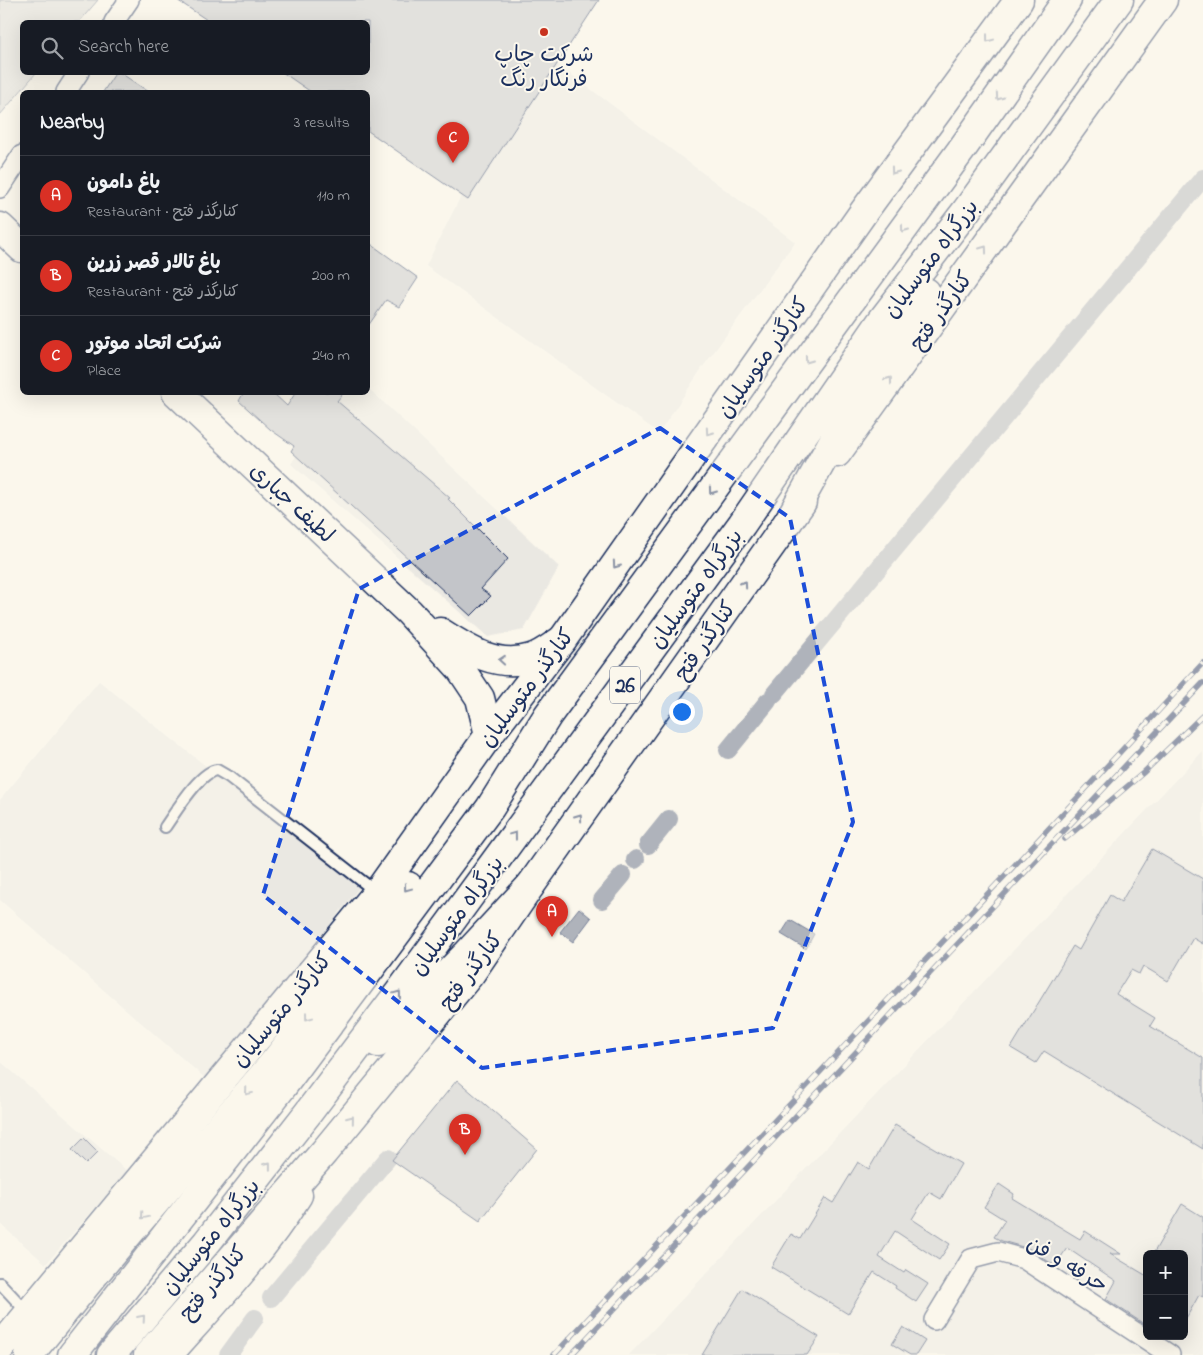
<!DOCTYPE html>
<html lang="en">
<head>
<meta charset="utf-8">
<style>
  :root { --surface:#171b24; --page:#242831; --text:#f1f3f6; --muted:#9ea1a6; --line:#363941; --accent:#d93025 }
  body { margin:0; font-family:"Indie Flower","Playpen Sans Arabic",sans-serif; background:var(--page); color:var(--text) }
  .controls { position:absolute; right:15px; bottom:15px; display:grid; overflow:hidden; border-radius:8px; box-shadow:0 5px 20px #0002 }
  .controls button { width:45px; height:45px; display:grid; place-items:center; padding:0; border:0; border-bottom:1px solid var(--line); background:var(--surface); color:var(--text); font:25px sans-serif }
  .you { position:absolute; left:681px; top:711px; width:18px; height:18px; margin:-12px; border:4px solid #fff; border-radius:50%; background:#1a73e8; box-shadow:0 0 0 8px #1a73e833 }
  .badge { display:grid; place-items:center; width:32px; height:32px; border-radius:50%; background:var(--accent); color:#fff; font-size:16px; font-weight:700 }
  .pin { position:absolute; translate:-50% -41px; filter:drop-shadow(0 1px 2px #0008) }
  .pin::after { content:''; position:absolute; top:26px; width:18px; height:15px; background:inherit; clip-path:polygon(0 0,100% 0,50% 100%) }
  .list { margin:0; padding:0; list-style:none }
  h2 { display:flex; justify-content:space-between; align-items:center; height:65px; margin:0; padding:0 20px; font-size:21px }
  h2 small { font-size:16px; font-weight:400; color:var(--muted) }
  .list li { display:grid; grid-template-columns:32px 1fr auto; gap:15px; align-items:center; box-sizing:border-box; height:80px; padding:0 20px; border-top:1px solid var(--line) }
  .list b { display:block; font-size:19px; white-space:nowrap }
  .list p { margin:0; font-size:16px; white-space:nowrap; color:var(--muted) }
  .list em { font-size:16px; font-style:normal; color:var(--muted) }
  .icon { flex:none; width:28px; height:28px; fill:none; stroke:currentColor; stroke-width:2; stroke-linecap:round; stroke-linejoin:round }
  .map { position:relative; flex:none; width:1203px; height:1355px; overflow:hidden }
  .search { position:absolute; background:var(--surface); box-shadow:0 5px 20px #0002; left:20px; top:20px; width:350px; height:55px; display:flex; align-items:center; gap:12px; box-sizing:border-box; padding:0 18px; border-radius:8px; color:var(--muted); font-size:19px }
  .panel { position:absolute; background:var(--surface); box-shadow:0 5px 20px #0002; left:20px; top:90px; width:350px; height:305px; border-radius:8px }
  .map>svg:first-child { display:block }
  .built { fill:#eae8e2; fill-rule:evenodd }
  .green { fill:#dadad7; stroke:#7a849a }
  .water { fill:#afb3bb; stroke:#747e96 }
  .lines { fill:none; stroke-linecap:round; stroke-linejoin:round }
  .canal { stroke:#afb3bb; stroke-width:18 }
  .building { fill:#c3c5c9; stroke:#1b2f5e }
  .lane-casing { stroke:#1b2f5e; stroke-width:14 }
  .street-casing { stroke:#1b2f5e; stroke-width:22 }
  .secondary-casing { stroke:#1b2f5e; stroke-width:31 }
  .primary-casing { stroke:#1b2f5e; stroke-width:31 }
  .highway-casing { stroke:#1b2f5e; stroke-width:31 }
  .lane { stroke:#fbf7ec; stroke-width:10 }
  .street { stroke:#fbf7ec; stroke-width:19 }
  .secondary { stroke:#fbf7ec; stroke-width:28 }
  .primary { stroke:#fbf7ec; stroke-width:28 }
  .highway { stroke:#fbf7ec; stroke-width:28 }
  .rail-casing { stroke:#1b2f5e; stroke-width:5.5 }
  .rail { stroke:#fbf7ec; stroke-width:4; stroke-dasharray:11; stroke-linecap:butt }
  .oneway { stroke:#8b93a5 }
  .marked { fill:none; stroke:#1d4ed8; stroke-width:4; stroke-dasharray:10 6; stroke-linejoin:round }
  .poi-dot { fill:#c8321e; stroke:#fbf7ec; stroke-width:2 }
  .labels { text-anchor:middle; stroke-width:4; stroke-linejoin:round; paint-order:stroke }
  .shield { fill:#fbf7ec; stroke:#5e6b89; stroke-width:1 }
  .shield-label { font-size:21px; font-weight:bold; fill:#1b2f5e }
  .poi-label { font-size:22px; fill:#1b2f5e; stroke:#fbf7ec }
  .street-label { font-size:22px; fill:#1b2f5e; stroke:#fbf7ec }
</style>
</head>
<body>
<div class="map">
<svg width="1203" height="1355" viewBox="0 0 1203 1355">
  <rect width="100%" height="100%" fill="#fbf7ec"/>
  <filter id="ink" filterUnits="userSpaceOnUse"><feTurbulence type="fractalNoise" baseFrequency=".02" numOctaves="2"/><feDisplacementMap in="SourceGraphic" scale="10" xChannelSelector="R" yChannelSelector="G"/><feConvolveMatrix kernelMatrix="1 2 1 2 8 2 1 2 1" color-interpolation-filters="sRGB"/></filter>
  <g filter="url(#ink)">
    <path class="built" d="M177,0h422l-42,64 238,178 -93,126 -43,65 -233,-167 35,-70 -93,-65v-39h-57l-29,-19 86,-1v-50h-158z
      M368,388l191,179 -35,63 -36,7 -197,-173 45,-71 32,-1z
      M99,681l260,207 -153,191 -206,-179v-100z
      M1203,751v604h-574zM1147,1254h37v82h-37z
      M0,1061l127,110 -81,93 -46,-40z"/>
    <path class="green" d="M0,0h98l-19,22h-57v50l14,1 -36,42z"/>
    <path class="water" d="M579,908l12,10 -18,24 -13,-10z
      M790,920l24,14 -8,15 -25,-15z"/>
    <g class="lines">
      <path class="canal" d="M774,694l429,-516
        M728,750l40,-49
        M648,845l21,-26
        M635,860l1,-1
        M602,900l21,-25
        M271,1298l117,-140
        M228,1355l27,-37"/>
    </g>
    <path class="building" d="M177,0h422l-131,200 -100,-69v-39h-57l-29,-20h86v-50h-158z
      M116,72h3l30,20h-46z
      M368,242l50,36 -19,29 -13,-7 -18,26z
      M244,392h28l15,14 9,-14h48l-7,9 113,97 -2,1 60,60 -27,30 10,7 -20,20 -180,-165 3,-5 -23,-16 -32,-29z
      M1152,849l51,30v65l-10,-6 -25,43 -25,-15 -4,8 -8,-4 -15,24 39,24 -5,8 53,32v91l-159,-98 -8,12 -25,-15 62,-102 6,4 31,-55 11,7z
      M457,1080l80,69 -57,72 -88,-61z
      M895,1125l66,39 -20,35 -12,-7 -17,27 38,25 -11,16 -44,-29 -16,26 25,16 2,-3 22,14 -12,18 -21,-14 1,-2 -22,-14 -26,42 -77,-47 20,-33 9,5 25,-41 8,5 25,-41 11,7z
      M84,1138l14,14 -12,12 -14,-14z
      M999,1184l15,10 -2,4 68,41 5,-8 36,23h-11l37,22v50l-41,-27 10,-18 -49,-33 -12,18 -25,-17 -28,-8 -8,-4 11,-17 -21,-13z
      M1182,1204l21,13v80l-4,-2 -15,27v-68h-31z
      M742,1289l77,48 -12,18h-105z
      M903,1327l22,14 -9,14h-6l-18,-11z"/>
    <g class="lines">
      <g class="lane-casing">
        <path id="lane" d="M165,827c10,-14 35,-56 52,-57l12,7 147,115
          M0,1283l28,30"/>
      </g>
      <g class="street-casing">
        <path id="street" d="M114,22l15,-22
          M66,92l13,-20
          M0,188l22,-33
          M934,1320l37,-61 27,-7 26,7 146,96"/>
      </g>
      <g class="secondary-casing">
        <path id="secondary" d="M0,227l22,21
          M176,392l233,220 51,56 20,30 9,37
          M440,632c28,18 57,37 91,26 11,-3 21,-12 31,-18
          M29,1355l74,-91 177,-209
          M168,1355c46,-52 93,-101 130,-160"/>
      </g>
      <g class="primary-casing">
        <path id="primary" d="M837,453l326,-453
          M0,1348l377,-455 112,-158 74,-96 302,-429 154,-210
          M148,1355l176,-203 147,-179 60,-88 271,-383"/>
      </g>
      <g class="highway-casing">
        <path id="highway" d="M788,522l84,-151 54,-79
          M378,1043l88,-88 65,-70
          M280,1055l128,-169
          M72,1355l211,-269 207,-278 58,-93 414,-566 105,-149
          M111,1355l96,-113 101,-129 93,-123 341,-466 141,-205 83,-108 153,-211"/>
      </g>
      <use href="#lane" class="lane"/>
      <use href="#street" class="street"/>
      <use href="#secondary" class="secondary"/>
      <use href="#primary" class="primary"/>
      <use href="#highway" class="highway"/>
      <g class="rail-casing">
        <path id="rail" d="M1065,839l78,-66 60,-58
          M554,1355l458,-487 191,-205
          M571,1355l632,-672"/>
      </g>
      <use href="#rail" class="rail"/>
    </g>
    <defs><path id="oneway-chevron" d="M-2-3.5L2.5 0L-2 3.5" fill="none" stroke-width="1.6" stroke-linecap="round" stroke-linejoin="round" transform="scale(1.25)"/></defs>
    <g class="oneway">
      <use href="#oneway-chevron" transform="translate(989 39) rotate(127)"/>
      <use href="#oneway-chevron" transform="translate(999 97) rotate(125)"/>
      <use href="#oneway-chevron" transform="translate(894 171) rotate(126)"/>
      <use href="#oneway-chevron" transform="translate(904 229) rotate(126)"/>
      <use href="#oneway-chevron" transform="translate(984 249) rotate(-54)"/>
      <use href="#oneway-chevron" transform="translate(808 360) rotate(126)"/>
      <use href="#oneway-chevron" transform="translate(889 380) rotate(-54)"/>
      <use href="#oneway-chevron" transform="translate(709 432) rotate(125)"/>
      <use href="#oneway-chevron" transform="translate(712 491) rotate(126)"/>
      <use href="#oneway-chevron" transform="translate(616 565) rotate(125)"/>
      <use href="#oneway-chevron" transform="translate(744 584) rotate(-55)"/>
      <use href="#oneway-chevron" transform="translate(502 660) rotate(-175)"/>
      <use href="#oneway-chevron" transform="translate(579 817) rotate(-55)"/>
      <use href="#oneway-chevron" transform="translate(514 835) rotate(-53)"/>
      <use href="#oneway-chevron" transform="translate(407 888) rotate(127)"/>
      <use href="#oneway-chevron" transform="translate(398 994) rotate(-53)"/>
      <use href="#oneway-chevron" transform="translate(308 1017) rotate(127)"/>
      <use href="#oneway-chevron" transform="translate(248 1092) rotate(130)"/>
      <use href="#oneway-chevron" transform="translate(351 1119) rotate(-51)"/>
      <use href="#oneway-chevron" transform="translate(268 1165) rotate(-52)"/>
      <use href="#oneway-chevron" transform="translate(144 1216) rotate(130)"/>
      <use href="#oneway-chevron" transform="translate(142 1318) rotate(-49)"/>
    </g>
  </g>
  <path d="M0 0H1203V1355H0ZM660,428l130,90 63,304 -80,206 -291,40 -219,-173 96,-306z" fill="#fbf7ec" fill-opacity=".55" fill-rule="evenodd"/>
  <path class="marked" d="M660,428l130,90 63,304 -80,206 -291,40 -219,-173 96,-306z"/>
  <circle class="poi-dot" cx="544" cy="32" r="5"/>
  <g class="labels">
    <rect class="shield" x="610" y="666.5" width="30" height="37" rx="4"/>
    <g class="shield-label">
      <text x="625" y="692">26</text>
    </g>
    <g class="poi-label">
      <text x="544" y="61">شرکت چاپ<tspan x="544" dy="25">فرنگار رنگ</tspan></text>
    </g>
    <g class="street-label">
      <text transform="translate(930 258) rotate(-53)" y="8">بزرگراه متوسلیان</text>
      <text transform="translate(940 310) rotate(-54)" y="8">کنارگذر فتح</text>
      <text transform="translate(762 357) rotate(-55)" y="8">کنارگذر متوسلیان</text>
      <text transform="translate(293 502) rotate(43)" y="8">لطیف جباری</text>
      <text transform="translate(695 588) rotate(-54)" y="8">بزرگراه متوسلیان</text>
      <text transform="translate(704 640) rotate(-55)" y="8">کنارگذر فتح</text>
      <text transform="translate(526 687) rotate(-53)" y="8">کنارگذر متوسلیان</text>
      <text transform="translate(456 915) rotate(-54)" y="8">بزرگراه متوسلیان</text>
      <text transform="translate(470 970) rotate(-53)" y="8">کنارگذر فتح</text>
      <text transform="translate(281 1009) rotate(-50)" y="8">کنارگذر متوسلیان</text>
      <text transform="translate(210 1236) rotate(-51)" y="8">بزرگراه متوسلیان</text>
      <text transform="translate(1068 1263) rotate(31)" y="8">حرفه و فن</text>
      <text transform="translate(212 1282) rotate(-49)" y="8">کنارگذر فتح</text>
    </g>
  </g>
</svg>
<div class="controls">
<button>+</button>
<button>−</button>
</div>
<div class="you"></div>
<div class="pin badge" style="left:552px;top:937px">A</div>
<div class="pin badge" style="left:465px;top:1155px">B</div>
<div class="pin badge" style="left:453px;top:163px">C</div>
<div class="search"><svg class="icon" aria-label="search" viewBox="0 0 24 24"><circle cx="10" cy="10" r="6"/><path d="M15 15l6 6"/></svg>Search here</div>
<section class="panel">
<h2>Nearby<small>3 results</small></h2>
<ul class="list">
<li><span class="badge">A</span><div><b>باغ دامون</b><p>Restaurant · کنارگذر فتح</p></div><em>110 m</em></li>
<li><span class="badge">B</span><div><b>باغ تالار قصر زرین</b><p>Restaurant · کنارگذر فتح</p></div><em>200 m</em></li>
<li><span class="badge">C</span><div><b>شرکت اتحاد موتور</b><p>Place</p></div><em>240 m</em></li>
</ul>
</section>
</div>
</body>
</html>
